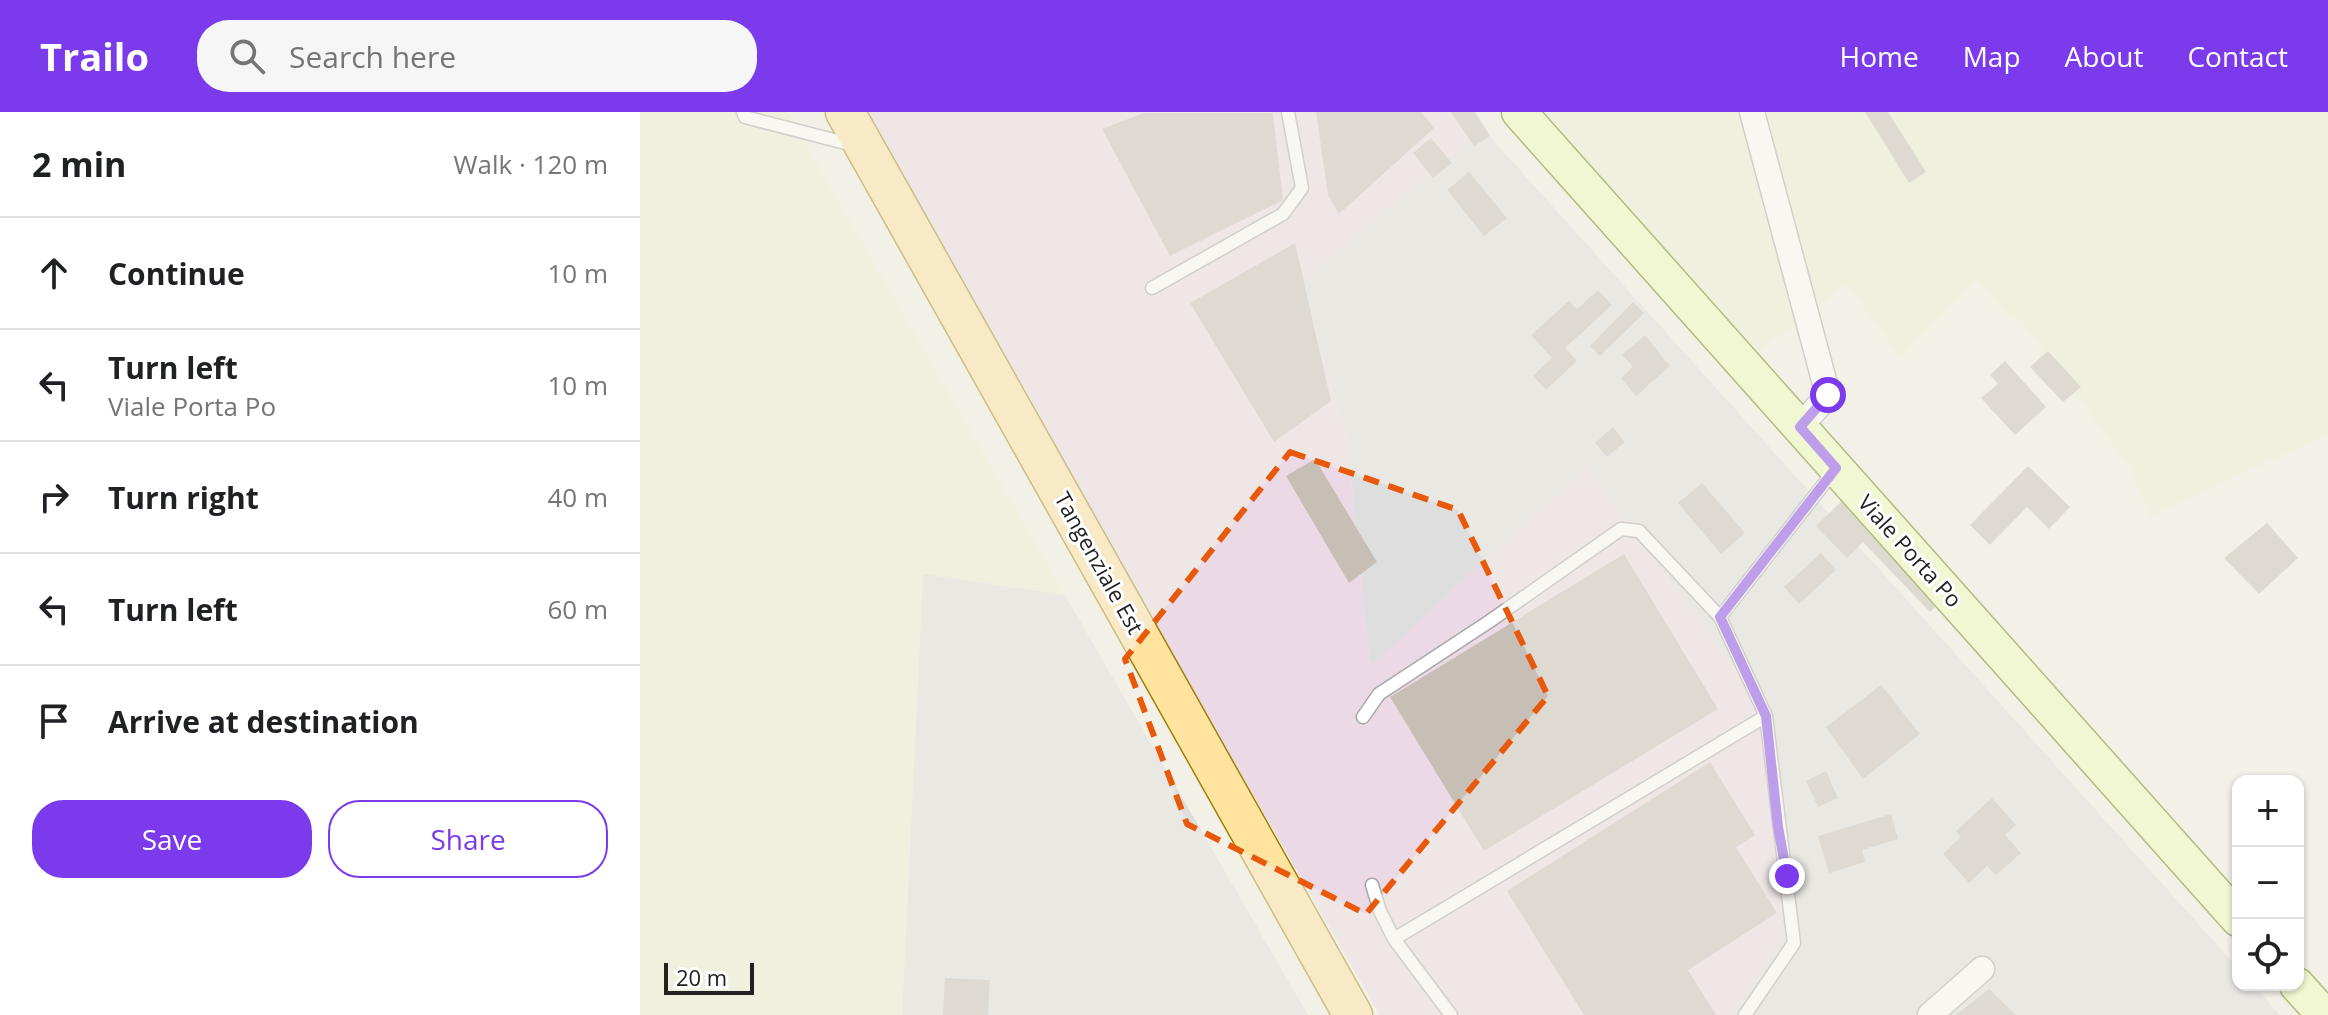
<!DOCTYPE html>
<html lang="en">
<head>
<meta charset="utf-8">
<style>
  :root { --surface:#fff; --page:#f6f6f6; --text:#202124; --muted:#757577; --line:#e0e0e0; --accent:#7c3aed }
  body { margin:0; font-family:"Open Sans",sans-serif; background:var(--page); color:var(--text) }
  .controls { position:absolute; right:24px; bottom:24px; display:grid; overflow:hidden; border-radius:16px; box-shadow:0 2px 6px #0004 }
  .controls button { width:72px; height:72px; display:grid; place-items:center; padding:0; border:0; border-bottom:2px solid var(--line); background:var(--surface); color:var(--text); font:40px sans-serif }
  .scale { position:absolute; left:24px; bottom:20px; width:90px; box-sizing:border-box; padding-left:8px; border:4px solid #212121; border-top:0; font-size:22px; line-height:28px; white-space:nowrap; color:#212121; -webkit-text-stroke:6px #fff; paint-order:stroke }
  .stop { position:absolute; width:24px; height:24px; margin:-18px; border:6px solid #7c3aed; border-radius:50%; background:#fff }
  .stop.end { background:#7c3aed; border-color:#fff; box-shadow:0 2px 8px #0008 }
  .list { margin:0; padding:0; list-style:none }
  h2 { display:flex; justify-content:space-between; align-items:center; height:104px; margin:0; padding:0 32px; font-size:34px }
  h2 small { font-size:26px; font-weight:400; color:var(--muted) }
  .list li { display:grid; grid-template-columns:52px 1fr auto; gap:24px; align-items:center; box-sizing:border-box; height:112px; padding:0 32px; border-top:2px solid var(--line) }
  .list b { display:block; font-size:30px; white-space:nowrap }
  .list p { margin:0; font-size:26px; white-space:nowrap; color:var(--muted) }
  .list em { font-size:26px; font-style:normal; color:var(--muted) }
  .actions { display:flex; gap:16px; padding:24px 32px }
  .actions a { flex:1; padding:18px 0; border:2px solid var(--accent); border-radius:32px; text-align:center; font-size:28px; color:var(--accent) }
  .actions .main { background:var(--accent); color:#fff }
  .icon { flex:none; width:44px; height:44px; fill:none; stroke:currentColor; stroke-width:2; stroke-linecap:round; stroke-linejoin:round }
  .map { position:relative; flex:none; width:1688px; height:903px; overflow:hidden }
  header { display:flex; align-items:center; gap:48px; box-sizing:border-box; height:112px; padding:0 40px; background:var(--accent); color:#fff }
  header strong { font-size:38px }
  nav { display:flex; gap:44px; margin-inline-start:auto; font-size:28px }
  .search { width:560px; height:72px; background:var(--page); display:flex; align-items:center; gap:20px; box-sizing:border-box; padding:0 28px; border-radius:32px; color:var(--muted); font-size:30px }
  main { display:flex }
  aside { flex:1; background:var(--surface) }
  .map>svg:first-child { display:block }
  .residential { fill:#dfdede }
  .industrial { fill:#ebd9e5 }
  .farmland { fill:#eaf1d2 }
  .building { fill:#c7bfb6 }
  .lines { fill:none; stroke-linecap:round; stroke-linejoin:round }
  .lane-casing { stroke:#a8a8a8; stroke-width:15 }
  .street-casing { stroke:#a8a8a8; stroke-width:27 }
  .secondary-casing { stroke:#5f8000; stroke-width:37 }
  .primary-casing { stroke:#9e8000; stroke-width:41 }
  .lane { stroke:#fff; stroke-width:12 }
  .street { stroke:#fff; stroke-width:24 }
  .secondary { stroke:#f0fdba; stroke-width:34 }
  .primary { stroke:#ffe39f; stroke-width:38 }
  .route { stroke:#7c3aed; stroke-width:10 }
  .marked { fill:none; stroke:#e8590c; stroke-width:6; stroke-dasharray:16 10; stroke-linejoin:round }
  .labels { text-anchor:middle; stroke-width:6; stroke-linejoin:round; paint-order:stroke }
  .street-label { font-size:22px; fill:#212121; stroke:#fff }
</style>
</head>
<body>
<header>
<strong>Trailo</strong>
<div class="search"><svg class="icon" aria-label="search" viewBox="0 0 24 24"><circle cx="10" cy="10" r="6"/><path d="M15 15l6 6"/></svg>Search here</div>
<nav><a>Home</a><a>Map</a><a>About</a><a>Contact</a></nav>
</header>
<main>
<aside>
<h2>2 min<small>Walk · 120 m</small></h2>
<ul class="list">
<li><svg class="icon" aria-label="ahead" viewBox="0 0 24 24"><path d="M12 20V5M6 11l6-6 6 6"/></svg><div><b>Continue</b></div><em>10 m</em></li>
<li><svg class="icon" aria-label="left" viewBox="0 0 24 24"><path d="M17 20v-9H6M10 6l-5 5 5 5"/></svg><div><b>Turn left</b><p>Viale Porta Po</p></div><em>10 m</em></li>
<li><svg class="icon" aria-label="right" viewBox="0 0 24 24"><path d="M7 20v-9h11M14 6l5 5-5 5"/></svg><div><b>Turn right</b></div><em>40 m</em></li>
<li><svg class="icon" aria-label="left" viewBox="0 0 24 24"><path d="M17 20v-9H6M10 6l-5 5 5 5"/></svg><div><b>Turn left</b></div><em>60 m</em></li>
<li><svg class="icon" aria-label="arrive" viewBox="0 0 24 24"><path d="M6 21V4h12l-3 4 3 4H6"/></svg><div><b>Arrive at destination</b></div></li>
</ul>
<div class="actions"><a class="main">Save</a><a>Share</a></div>
</aside>
<div class="map">
<svg width="1688" height="903" viewBox="0 0 1688 903">
  <rect width="100%" height="100%" fill="#f2f0e7"/>
  <path class="residential" d="M843,17l755,839v17h15l27,30h-546l65,-105 -429,-243 -21,-208 -47,-176z
    M283,461l142,22 243,420h-406z"/>
  <path class="industrial" d="M220,0h608l15,17 -181,154 51,172 -4,4 21,207 217,-200 165,225 47,219 -65,105h-354z"/>
  <path class="farmland" d="M0,0h147l278,483 -142,-21 -21,441h-262z
    M901,0h787v322l-178,82 -20,-49 -112,-150 -5,3 -37,-39 -75,76 -54,-73 -89,68z"/>
  <path class="building" d="M676,0h105l13,16 -95,86 -11,-19z
    M811,0h24l15,24 -16,10z
    M1225,0h23l38,60 -17,11z
    M504,1h129l10,87 -113,56 -68,-127z
    M791,26l21,25 -19,15 -20,-25z
    M829,60l38,46 -23,18 -37,-46z
    M655,131l36,158 -57,41 -84,-139z
    M958,178l14,15 -47,43 12,13 -31,29 -13,-14 19,-18 -21,-23 38,-34 8,8z
    M993,190l11,11 -44,43 -10,-10z
    M1005,223l25,31 -34,30 -15,-18 12,-11 -11,-12z
    M1408,239l33,36 -18,15 -33,-35z
    M1365,249l41,46 -31,28 -34,-37 17,-14 -8,-9z
    M973,315l12,15 -18,15 -12,-14z
    M675,347l62,103 -28,21 -63,-107z
    M1388,354l42,41 -21,22 -22,-22 -37,38 -20,-20z
    M1062,371l43,50 -24,21 -43,-51z
    M1209,382l97,102 -16,16 -67,-70 -16,16 -31,-32z
    M1627,411l31,35 -39,36 -35,-36z
    M1181,441l15,17 -37,34 -15,-17z
    M984,442l94,155 -234,142 -94,-154z
    M1241,573l39,49 -57,45 -37,-52z
    M1070,650l45,73 -19,12 41,66 -89,57 28,45h-132l-77,-124z
    M1186,659l12,27 -20,9 -12,-26z
    M1352,686l24,27 -11,10 16,18 -25,22 -9,-9 -18,17 -26,-29 18,-17 -5,-6z
    M1251,702l7,25 -36,11 3,12 -36,11 -11,-37z
    M305,866l45,2 -2,35h-45z
    M1349,877l27,26h-60z"/>
  <g class="lines">
    <g class="lane-casing">
      <path id="lane" d="M103,0l2,5 108,28
        M512,176l131,-74 19,-26 -14,-76
        M1080,505l114,-146
        M723,605l16,-23 111,-73 131,-92 18,2 81,86 46,99 28,227 -49,72
        M732,773l8,26 14,28 57,76
        M754,827l372,-223"/>
    </g>
    <g class="street-casing">
      <path id="street" d="M1112,0l76,283 -28,32
        M1290,903l52,-46"/>
    </g>
    <g class="secondary-casing">
      <path id="secondary" d="M879,0l719,807
        M1657,873l27,30"/>
    </g>
    <g class="primary-casing">
      <path id="primary" d="M205,0l508,903"/>
    </g>
    <use href="#lane" class="lane"/>
    <use href="#street" class="street"/>
    <use href="#secondary" class="secondary"/>
    <use href="#primary" class="primary"/>
  </g>
  <g class="lines">
    <path class="route" d="M1147,764l-9,-49 -12,-111 -46,-99 116,-149 -36,-41 28,-32"/>
  </g>
  <path d="M0 0H1688V903H0ZM650,340l168,58 90,186 -182,218 -179,-90 -62,-165z" fill="#f2f0e7" fill-opacity=".55" fill-rule="evenodd"/>
  <path class="marked" d="M650,340l168,58 90,186 -182,218 -179,-90 -62,-165z"/>
  <g class="labels">
    <g class="street-label">
      <text transform="translate(1270 439) rotate(48)" y="8">Viale Porta Po</text>
      <text transform="translate(459 451) rotate(61)" y="8">Tangenziale Est</text>
    </g>
  </g>
</svg>
<div class="controls">
<button>+</button>
<button>−</button>
<button><svg class="icon" aria-label="locate" viewBox="0 0 24 24"><circle cx="12" cy="12" r="6"/><path d="M12 2v4M12 18v4M2 12h4M18 12h4"/></svg></button>
</div>
<div class="scale">20 m</div>
<div class="stop" style="left:1188px;top:283px"></div>
<div class="stop end" style="left:1147px;top:764px"></div>
</div>
</main>
</body>
</html>
